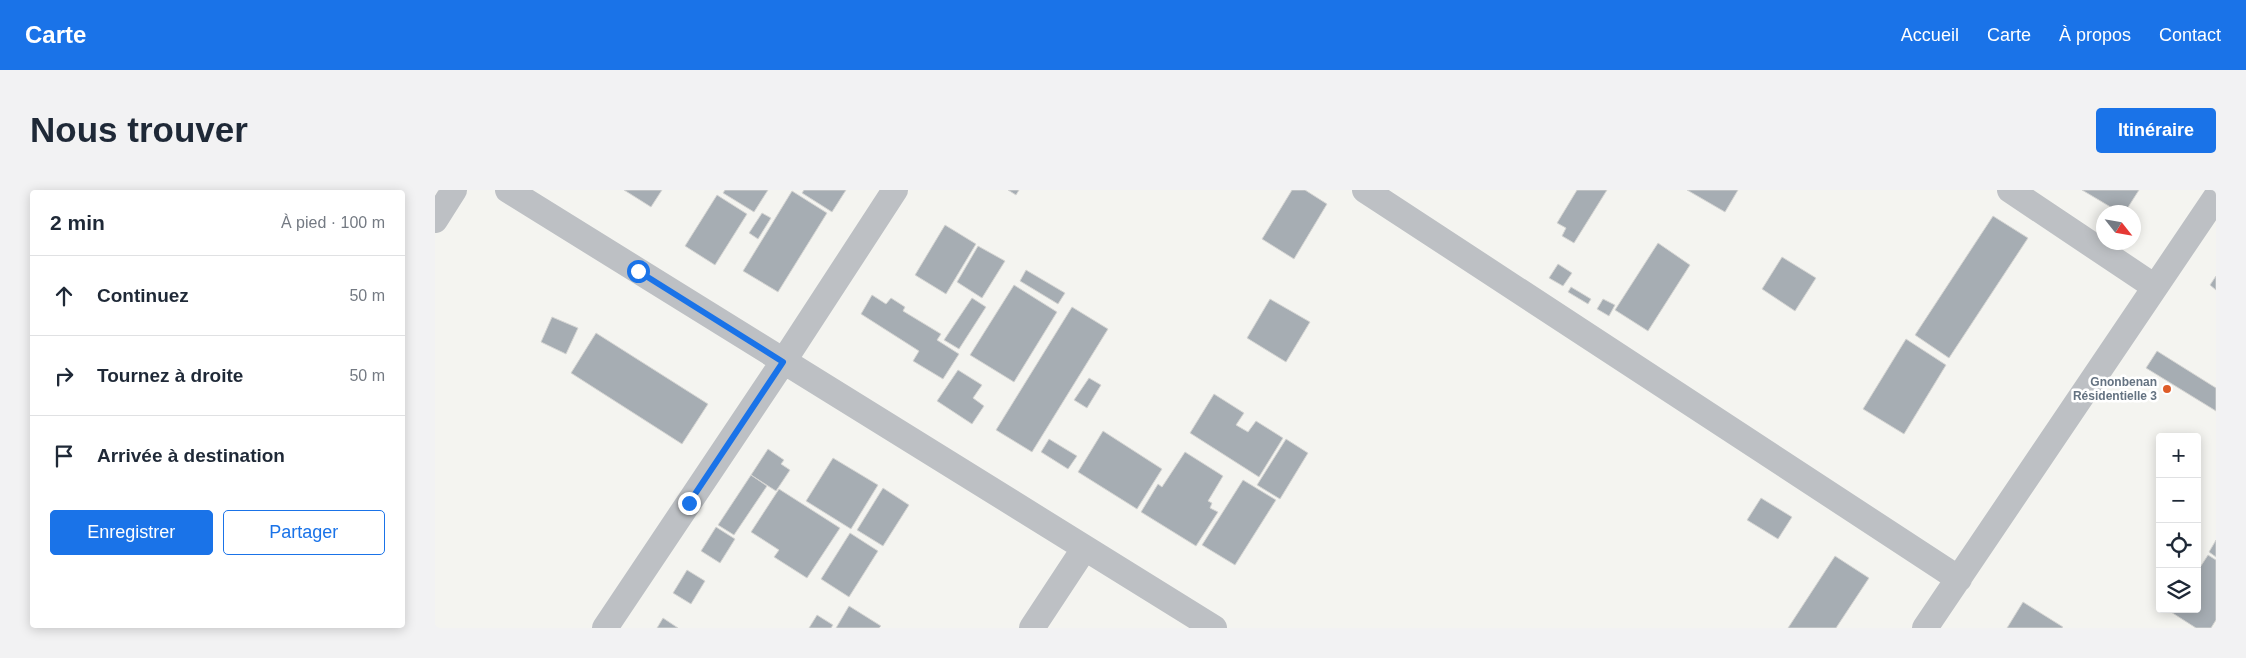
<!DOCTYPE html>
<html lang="fr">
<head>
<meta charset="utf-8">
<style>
  :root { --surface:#fff; --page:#f2f2f3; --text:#1f2937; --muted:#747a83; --line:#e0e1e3; --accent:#1a73e8 }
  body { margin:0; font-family:Helvetica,sans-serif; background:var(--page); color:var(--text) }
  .controls { position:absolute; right:15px; bottom:15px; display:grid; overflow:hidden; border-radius:5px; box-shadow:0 2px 12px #0003 }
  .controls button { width:45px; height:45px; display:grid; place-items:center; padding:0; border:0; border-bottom:1px solid var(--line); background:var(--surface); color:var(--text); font:25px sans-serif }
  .compass { position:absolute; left:1661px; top:15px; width:45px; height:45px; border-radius:50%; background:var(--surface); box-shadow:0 2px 12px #0003; rotate:121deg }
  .stop { position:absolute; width:15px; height:15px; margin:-11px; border:4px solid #1a73e8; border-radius:50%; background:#fff }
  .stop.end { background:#1a73e8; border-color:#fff; box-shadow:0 1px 5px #0008 }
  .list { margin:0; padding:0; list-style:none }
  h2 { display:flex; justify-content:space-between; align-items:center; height:65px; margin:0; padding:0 20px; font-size:21px }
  h2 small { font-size:16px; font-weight:400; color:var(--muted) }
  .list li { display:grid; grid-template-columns:32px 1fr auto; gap:15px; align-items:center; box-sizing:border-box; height:80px; padding:0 20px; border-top:1px solid var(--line) }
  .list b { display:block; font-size:19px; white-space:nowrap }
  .list em { font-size:16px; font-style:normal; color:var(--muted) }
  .actions { display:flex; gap:10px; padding:15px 20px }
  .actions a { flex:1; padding:11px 0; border:1px solid var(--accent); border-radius:5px; text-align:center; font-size:18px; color:var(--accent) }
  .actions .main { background:var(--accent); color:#fff }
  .icon { flex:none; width:28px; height:28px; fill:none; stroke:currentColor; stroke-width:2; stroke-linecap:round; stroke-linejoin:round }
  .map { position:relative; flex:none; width:1781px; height:438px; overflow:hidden; border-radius:5px }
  header { display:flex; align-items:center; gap:30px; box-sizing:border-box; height:70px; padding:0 25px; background:var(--accent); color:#fff }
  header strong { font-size:24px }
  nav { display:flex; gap:28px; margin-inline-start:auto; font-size:18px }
  .intro { display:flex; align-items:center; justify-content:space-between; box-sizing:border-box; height:120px; padding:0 30px }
  h1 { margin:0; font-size:35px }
  .button { padding:12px 22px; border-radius:5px; background:var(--accent); color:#fff; font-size:18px; font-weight:700 }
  main { display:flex; gap:30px; padding:0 30px }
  aside { flex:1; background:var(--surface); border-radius:5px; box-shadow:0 2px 12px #0003 }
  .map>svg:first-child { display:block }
  .building { fill:#a6adb3; stroke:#d5d5d3 }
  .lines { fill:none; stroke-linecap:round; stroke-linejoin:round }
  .minor { stroke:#bdc0c4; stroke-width:26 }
  .route { stroke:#1a73e8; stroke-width:6 }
  .poi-dot { fill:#de5c27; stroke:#fff; stroke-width:2 }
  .labels { text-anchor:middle; stroke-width:5; stroke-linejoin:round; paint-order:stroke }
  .poi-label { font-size:12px; font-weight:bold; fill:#647281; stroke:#fff; text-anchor:end }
</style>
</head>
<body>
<header>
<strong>Carte</strong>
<nav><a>Accueil</a><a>Carte</a><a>À propos</a><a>Contact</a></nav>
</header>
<div class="intro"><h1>Nous trouver</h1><a class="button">Itinéraire</a></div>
<main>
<aside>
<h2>2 min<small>À pied · 100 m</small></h2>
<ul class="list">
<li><svg class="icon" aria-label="ahead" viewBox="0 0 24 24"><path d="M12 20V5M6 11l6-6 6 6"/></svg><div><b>Continuez</b></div><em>50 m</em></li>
<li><svg class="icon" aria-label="right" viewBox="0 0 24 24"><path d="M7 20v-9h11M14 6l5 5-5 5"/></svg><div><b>Tournez à droite</b></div><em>50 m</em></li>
<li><svg class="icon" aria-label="arrive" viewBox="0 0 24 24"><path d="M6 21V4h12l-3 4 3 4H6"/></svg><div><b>Arrivée à destination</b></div></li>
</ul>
<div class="actions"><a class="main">Enregistrer</a><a>Partager</a></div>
</aside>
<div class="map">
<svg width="1781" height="438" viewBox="0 0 1781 438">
  <rect width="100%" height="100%" fill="#f4f4f0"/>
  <path class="building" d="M189,0h38l-11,17z
    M290,0h43l-14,22 -31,-19z
    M369,0h42l-14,22 -30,-19z
    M573,0h11l-3,5z
    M857,0h13l22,14 -33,55 -32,-20z
    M1142,0h30l-33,53 -12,-7 4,-8 -9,-5z
    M1252,0h51l-13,22z
    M1647,0h57l-14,22h-6z
    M357,1l35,22 -49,79 -35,-21z
    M282,5l30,19 -32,51 -30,-19z
    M327,23l9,5 -13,21 -9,-6z
    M1558,26l35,22 -79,120 -34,-23z
    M510,35l31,19 -30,50 -31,-19z
    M1223,53l32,22 -42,66 -33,-21z
    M543,56l27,15 -23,37 -25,-16z
    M1347,67l34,21 -21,33 -33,-22z
    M1123,74l14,9 -9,13 -14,-8z
    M591,80l39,23 -7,11 -38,-23z
    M1781,86v14l-6,-5z
    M579,95l43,27 -43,70 -44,-27z
    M1136,97l20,12 -3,5 -20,-12z
    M437,105l14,9 5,-6 14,9 -2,4 38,23 -4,6 22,14 -16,25 -30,-18 6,-10 -58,-37z
    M537,108l14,9 -27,42 -15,-9z
    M835,109l40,23 -24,40 -39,-24z
    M1168,109l12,6 -6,11 -12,-7z
    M637,117l36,22 -76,123 -36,-22z
    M117,127l26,11 -12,26 -25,-12z
    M161,143l112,71 -26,40 -111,-71z
    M1471,149l40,26 -42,69 -41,-25z
    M1722,161l59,37v23l-70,-43z
    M523,180l24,15 -9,13 11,8 -12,18 -35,-23z
    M654,188l12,7 -14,23 -13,-8z
    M779,204l30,19 -8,12 12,7 8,-11 27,17 -24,39 -69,-44z
    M668,241l59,38 -25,40 -59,-37z
    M614,249l28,17 -9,13 -27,-17z
    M851,249l22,14 -28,46 -23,-14z
    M333,259l16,11 -3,4 9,6 -14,21 -25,-16z
    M750,262l38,24 -15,25 4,2 -2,5 8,4 -22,34 -55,-34 17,-28 4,3z
    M398,268l45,27 -27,44 -45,-28z
    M316,285l16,11 -33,49 -16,-10z
    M808,290l33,20 -41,65 -33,-20z
    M448,298l26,17 -26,41 -26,-16z
    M344,299l61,39 -33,50 -33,-21 5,-7 -28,-18z
    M1326,308l31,19 -14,22 -31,-19z
    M281,337l19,12 -15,24 -19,-12z
    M415,343l28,18 -29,46 -28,-18z
    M1781,350v17l-7,-5z
    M1773,365l8,5v60l-5,8h-15l-25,-16 2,-3h24v-37z
    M1400,366l34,22 -33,50h-48z
    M252,380l18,11 -14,23 -18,-11z
    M1588,412l40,25 -1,1h-55z
    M414,416l32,20 -2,2h-43z
    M382,425l16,10 -2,3h-22z
    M228,428l15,10h-21z"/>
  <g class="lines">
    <path class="minor" d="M73,0l706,438
      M930,0l594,389
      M1575,0l145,97
      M0,30l19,-30
      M170,438l178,-266 112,-172
      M597,438l52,-79
      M1490,438l291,-431"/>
  </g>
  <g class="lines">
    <path class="route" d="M203,81l145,91 -94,141"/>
  </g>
  <circle class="poi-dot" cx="1732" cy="199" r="5"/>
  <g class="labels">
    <g class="poi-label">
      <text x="1722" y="196">Gnonbenan<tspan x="1722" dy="14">Résidentielle 3</tspan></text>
    </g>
  </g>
</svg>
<div class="controls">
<button>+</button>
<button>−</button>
<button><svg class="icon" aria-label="locate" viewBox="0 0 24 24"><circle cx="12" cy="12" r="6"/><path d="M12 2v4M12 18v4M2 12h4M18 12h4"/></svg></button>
<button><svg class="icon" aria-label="layers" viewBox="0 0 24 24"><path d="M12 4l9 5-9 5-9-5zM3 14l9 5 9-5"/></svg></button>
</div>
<svg class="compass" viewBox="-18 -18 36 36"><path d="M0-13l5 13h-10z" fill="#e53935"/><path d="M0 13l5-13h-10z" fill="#747a83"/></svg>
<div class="stop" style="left:203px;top:81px"></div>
<div class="stop end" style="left:254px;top:313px"></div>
</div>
</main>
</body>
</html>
